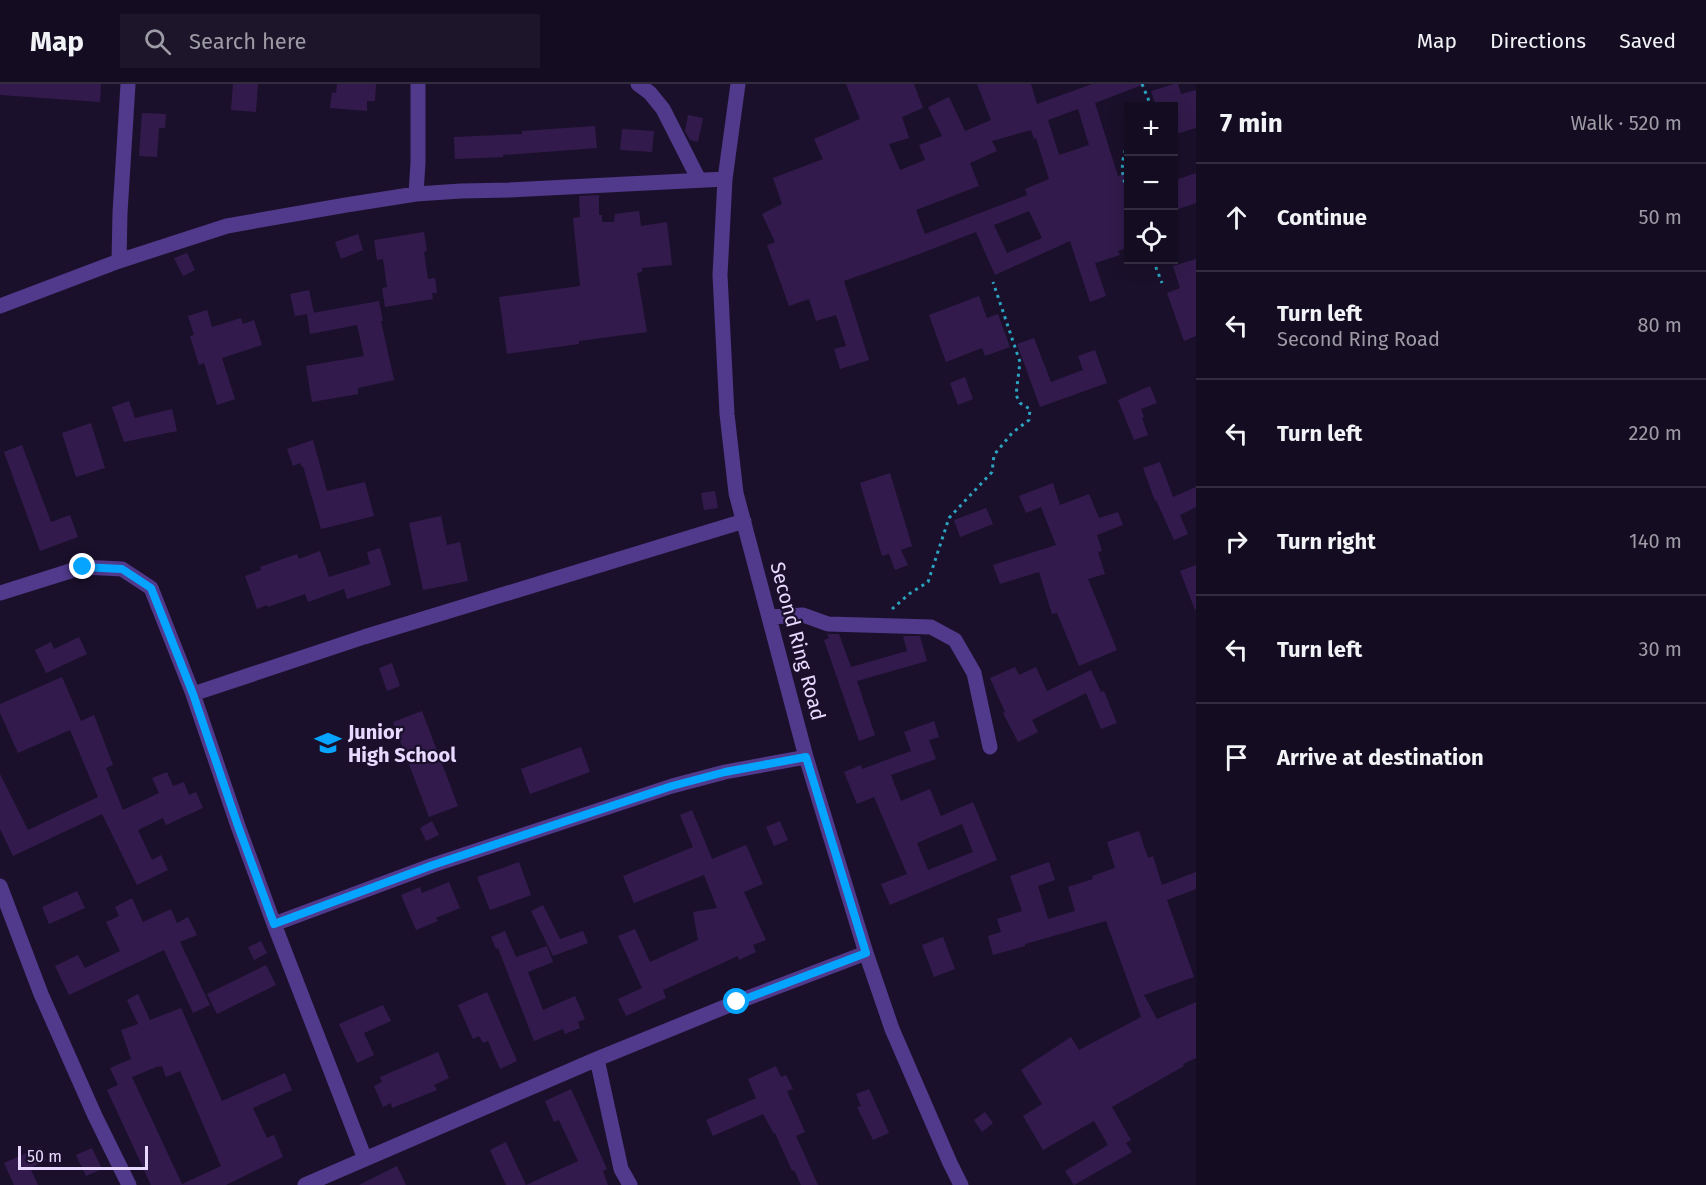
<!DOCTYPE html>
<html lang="en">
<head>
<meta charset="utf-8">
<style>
  :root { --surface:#140c20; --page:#1d1529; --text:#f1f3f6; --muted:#9d9ba5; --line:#332c3e }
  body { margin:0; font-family:"Fira Sans",sans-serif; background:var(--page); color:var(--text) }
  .controls { position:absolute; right:18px; top:18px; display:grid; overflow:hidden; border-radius:0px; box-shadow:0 3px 15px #0003 }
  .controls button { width:54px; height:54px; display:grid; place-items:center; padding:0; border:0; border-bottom:2px solid var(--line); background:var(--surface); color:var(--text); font:30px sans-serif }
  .scale { position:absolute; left:18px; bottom:15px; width:130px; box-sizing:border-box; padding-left:6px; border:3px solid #e7d9ff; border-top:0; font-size:16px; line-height:21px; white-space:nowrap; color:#e7d9ff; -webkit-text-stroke:4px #1b102b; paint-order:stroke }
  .stop { position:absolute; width:18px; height:18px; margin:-14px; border:4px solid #05a5ff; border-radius:50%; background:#fff }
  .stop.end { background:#05a5ff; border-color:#fff; box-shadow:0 2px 6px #0008 }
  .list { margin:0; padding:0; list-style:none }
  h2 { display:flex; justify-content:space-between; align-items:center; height:78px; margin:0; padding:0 24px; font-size:26px }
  h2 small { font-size:20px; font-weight:400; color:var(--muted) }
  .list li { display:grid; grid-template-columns:39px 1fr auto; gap:18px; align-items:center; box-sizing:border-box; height:108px; padding:0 24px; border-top:2px solid var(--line) }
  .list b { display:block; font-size:22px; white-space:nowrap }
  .list p { margin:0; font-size:20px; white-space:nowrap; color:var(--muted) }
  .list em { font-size:20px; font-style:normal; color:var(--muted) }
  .icon { flex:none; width:33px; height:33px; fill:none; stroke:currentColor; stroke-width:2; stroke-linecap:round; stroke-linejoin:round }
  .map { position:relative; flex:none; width:1196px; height:1101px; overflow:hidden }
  header { display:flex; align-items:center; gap:36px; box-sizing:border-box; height:84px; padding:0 30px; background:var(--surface); border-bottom:2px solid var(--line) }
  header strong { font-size:28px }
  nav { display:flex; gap:33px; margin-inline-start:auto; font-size:21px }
  .search { width:420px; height:54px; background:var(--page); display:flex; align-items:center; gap:15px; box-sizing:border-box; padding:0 21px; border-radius:0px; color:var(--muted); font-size:22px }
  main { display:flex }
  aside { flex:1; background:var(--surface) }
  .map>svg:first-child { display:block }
  .building { fill:#321b4c; fill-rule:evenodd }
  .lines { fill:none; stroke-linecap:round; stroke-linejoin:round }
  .path { stroke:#2ba3c1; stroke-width:3; stroke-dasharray:3 4.5; stroke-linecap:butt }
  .minor { stroke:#51398b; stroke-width:15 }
  .route { stroke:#05a5ff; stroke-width:8 }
  .labels { text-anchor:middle; stroke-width:4.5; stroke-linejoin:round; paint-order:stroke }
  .street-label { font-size:20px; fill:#e7d9ff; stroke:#1b102b }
  .poi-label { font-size:20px; font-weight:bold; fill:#e7d9ff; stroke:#1b102b; text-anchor:start }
</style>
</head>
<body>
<header>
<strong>Map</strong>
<div class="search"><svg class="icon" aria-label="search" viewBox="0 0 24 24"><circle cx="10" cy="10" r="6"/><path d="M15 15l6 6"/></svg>Search here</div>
<nav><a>Map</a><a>Directions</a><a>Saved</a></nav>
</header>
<main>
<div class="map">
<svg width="1196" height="1101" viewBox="0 0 1196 1101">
  <rect width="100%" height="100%" fill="#1b102b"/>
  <path class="building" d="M0,0h101l-1,18 -100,-7z
    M233,0h25l-2,28 -25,-2z
    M337,0h39l-1,17h-8v10l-37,-3 2,-16 4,1z
    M846,0h68l9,24 -21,9 7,21 -20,6 11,26 25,-10 -6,-15 23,-9 -14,-29 21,-10 16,34 26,-11 -14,-36h54l6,20 55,-20h50v1l-47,18 23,73 10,-4v76l-10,3 2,4 -25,8 11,33 -16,6 -20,-61 -75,34 -19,-43 -62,24 -70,25 25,79 -29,9 -6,-20 12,-3 -10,-31 -20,6 -7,-22 -20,7 -22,-61 8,-3 -13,-28 20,-10 -9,-26 50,-19 -9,-20 46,-20zM1078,25l11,36 -30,10 -11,-35zM1031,46l3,9 2,-1 13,41 -24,10 2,6 -102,39 -9,-24 63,-24 -9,-23 27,-12 -5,-10zM1029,127l13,27 -35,15 -13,-28z
    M1174,0h4l3,10 15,-4v38l-23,7v-29h-17l-5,-15z
    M142,29l24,1 -1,14h-6l-2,29 -18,-1z
    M688,31l15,3 -5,24 -8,-2 -5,-9z
    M595,42l2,22 -94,7v2l-48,2 -1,-22 68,-3v-3z
    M622,45l32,2 -2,21 -32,-2z
    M1196,89v30l-23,8v-30z
    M599,111v20h3v7h12l1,-8 24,-3 2,15 26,-4 5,43 -30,3v4l-5,1 10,59 -68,9v3l-72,10 -8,-57 81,-11 -7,-68 7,-1 -1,-21z
    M424,148l3,19 -3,1 4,27 7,-1 2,15h-5l1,6 -48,8 -3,-19 5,-1 -4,-28 -6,1 -3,-20z
    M358,150l5,16 -22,9 -6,-17z
    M187,169l8,17 -12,6 -9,-18z
    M1196,175v77l-12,5 -17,-48 13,-5 -7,-22z
    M309,206l5,23 -19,3 -5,-22z
    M979,212l8,22 11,-4 12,33 -25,9 -3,-8 -36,14 -17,-47z
    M379,217l4,20h-2l13,59 -36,8v6l-46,8 -6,-36 58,-10 -7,-31 -47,9 -3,-20z
    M207,226l5,17 29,-9 2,6 11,-4 8,25 -40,13 13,41 -18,6 -13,-42 -5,2 -9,-29 4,-1 -6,-19z
    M1034,254l17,44 32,-12 -5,-14 17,-6 12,33 -67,24 -23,-63z
    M965,293l8,22 -15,6 -8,-22z
    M1150,302l7,17 -16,6 3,8 -2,1 6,17 -14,5 -16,-40z
    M129,317l6,17 37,-9 5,22 -53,11 -12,-35z
    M91,339l14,45 -29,9 -14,-44z
    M313,356l14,51 38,-9 9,34 -53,13 -18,-63 -1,1 -2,-4 -7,3 -6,-17z
    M22,361l29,77 19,-7 8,22 -38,14 -36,-99z
    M1160,378l13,35 23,-10v20l-16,8 8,19 -14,6 -18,-40 -1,1 -12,-33z
    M890,389l22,73 -11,4 7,15 -13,5 -6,-16 -7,2 -22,-73z
    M1053,399l7,22 29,-11 10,24 19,-6 5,13 -26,10 5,16 -4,1 7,22 -17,5 29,71 -38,16 -22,-53 -5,1 -13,-42 -39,12 -7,-19 63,-20 -15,-38 -15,6 -7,-17z
    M715,407l3,17 -14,2 -3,-17z
    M986,424l7,16 -33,13 -6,-17z
    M441,432l6,29 13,-3 8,39 -45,9 -14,-67z
    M380,464l11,37 -44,14 -3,-10 -36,13 -3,-8 -37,13 -1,-2 -10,4 -12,-33 16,-6 -1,-3 37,-13 2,5 21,-8 9,26 41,-13 -3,-12z
    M1196,481v45h-1l-15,-39z
    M827,550h12l12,33 56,-16 -4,-15h17l7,25 -70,20 18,54 -16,6 -35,-101 5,-2z
    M79,553l8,17 -41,19 -11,-23 16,-8 3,7z
    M392,579l8,23 -13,5 -8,-23z
    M1015,583l4,8 17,-8 11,24 44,-21 10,22 3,-1 13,32 -16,6 -15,-36 -54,27 6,12 -20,10 -15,-29 2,-1 -15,-34z
    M62,593l19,44 13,-6 19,50 -7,3 17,42 36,-17 -7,-15 15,-6 6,14 11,-4 5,13 7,-3 7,16 -37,17 -3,-7 -25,12 14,30 9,-5 7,15 -31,15 -35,-71 -89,42 -13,-27v-55l28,56 70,-33 -28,-67 -52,23 -18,-40v-9z
    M422,627l36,95 -29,11 -36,-95z
    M934,637l5,16 -10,3 7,19 -45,16 10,26 29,-12 11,27 32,-14 24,58 -107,45 -9,-21 26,-10 -33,-77 -17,7 -13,-32 17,-7 1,4 49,-18 -7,-19zM962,740l11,28 -45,18 -11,-27z
    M581,663l9,25 -60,22 -9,-25z
    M692,726l20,49 34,-14 17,39 -19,8 22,48 -13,5 3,7 -17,8 -1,-4 -75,34 3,8 -40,18 -8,-17 24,-11 -24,-52 17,-7 15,33 48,-22 -5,-28 24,-4 -13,-33 -70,28 -11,-27 70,-29 -13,-32z
    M432,737l7,14 -13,6 -6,-13z
    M780,737l8,19 -14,6 -8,-19z
    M1139,747l9,27 5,-2 9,29 34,-13v17l-29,11 27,77 -50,18 13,24 39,-17v56l-13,6 1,2 -72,41 19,33 -5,3 6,9 -58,33 -9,-14 43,-26 -14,-24 -51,29 -20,-34 19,-12 -21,-34 50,-33 8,13 62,-33 -35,-96 -81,23v2l-32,9 -5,-19 13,-4 -4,-13 25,-8 -12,-35 39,-14 6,18 -17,6 10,33 27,-8 -7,-24 25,-8 -1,-3 23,-8 -8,-26z
    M519,778l12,33 -41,15 -13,-33z
    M449,798l11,26 -24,10 2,3 -22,9 -15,-35 19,-8 2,6z
    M77,807l8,17 -36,16 -7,-17z
    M132,814l11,24 28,-13 6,14 11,-6 9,18 -17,7 30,63 -17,8 -29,-63 -95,45 -14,-29 23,-11 7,13 35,-17 -14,-29 13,-6 -4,-9z
    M543,821l17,34 23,-8 5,12 -35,13 -22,-45z
    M505,847l11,26 31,-11 6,16 -25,10 15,38 32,-14 10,23 -7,3 2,6 -15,6 -2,-5 -29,12 -36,-93 -2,1 -5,-12z
    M943,853l12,32 -21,8 -12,-32z
    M261,857l6,12 -13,7 -6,-13z
    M266,881l10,20 -59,29 -10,-20z
    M487,908l30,69 -17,8 -12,-28 -5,2 -4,-7 -6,3 -15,-34z
    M138,910l12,26 31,-12 41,93 63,-28 7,17 -39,18 14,30 7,-3 9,22 -57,28h-75l-44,-95 11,-5 -8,-17 21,-9 -10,-29 17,-6 -11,-24zM159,982v1l3,-1 4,11 14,-6 41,95 -39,18 -50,-107z
    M383,921l8,16 -27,12 10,22 -17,8 -18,-39z
    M438,968l11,26 -15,7 3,5 -45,18 -1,-5 -8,4 -9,-21 8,-4 -2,-5z
    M776,982l5,11 5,-2 7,14 -6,2 18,41 -9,4 22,49h-17l-7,-15 -2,1 -17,-38 -1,1 -11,-20 -50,22 -7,-16 50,-22 -8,-19z
    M571,1005l36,80 -4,2 5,14h-82l52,-24 -19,-41 -5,2 -9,-21z
    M869,1005l20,44 -16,7 -16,-33 4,-1 -5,-12z
    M985,1028l8,11 -11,9 -8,-12z
    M506,1058l20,43h-20l-16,-35z
    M40,1063l6,13 -16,8 8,17h-24l-10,-22z
    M92,1064l10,21 -16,7 -10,-21z
    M397,1082l9,19h-47z"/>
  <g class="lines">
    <path class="path" d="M1142,0l7,17 -1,5
      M1128,59c-8,20 -7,31 0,50
      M1153,176l9,23
      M892,525l17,-15 19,-12 21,-64 43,-46 2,-17 18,-22 17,-13 1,-11 -10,-6 -4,-8 4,-33 -27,-80"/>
    <path class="minor" d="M638,0l12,9 13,16 36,71
      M738,0l-13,95 -5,96 7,139 9,79 70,264 60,196 26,76 58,134 11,22
      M416,110l2,-32v-78
      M119,177l1,-48 8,-129
      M0,222l119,-45 108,-35 119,-21 70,-11 45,-3 48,-1 216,-11
      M0,509l83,-26 39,2 29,19 42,106 45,132 36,98 91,235
      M770,533l33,-2 25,9 103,3 24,13 19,33 16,74
      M193,610l171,-57 380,-116
      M0,802l41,108 54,122 34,69
      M274,840l159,-59 239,-79 53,-14 81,-15
      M597,975l24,110 9,16
      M305,1101l292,-126 140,-57 129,-49"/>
  </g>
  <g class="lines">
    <path class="route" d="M83,483l39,2 29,19 42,106 45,132 36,98 159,-59 239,-79 53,-14 81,-15 60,196 -129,49"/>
  </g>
  <defs>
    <g id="school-bare" transform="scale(2.07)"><path d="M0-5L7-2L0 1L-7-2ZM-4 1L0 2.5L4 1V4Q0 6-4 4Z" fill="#05a5ff" stroke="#1b102b" stroke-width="2.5" paint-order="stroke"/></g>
  </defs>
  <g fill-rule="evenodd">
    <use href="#school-bare" x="328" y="659"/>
  </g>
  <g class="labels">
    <g class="street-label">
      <text transform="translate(798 557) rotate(75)" y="7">Second Ring Road</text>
    </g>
    <g class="poi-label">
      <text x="348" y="655">Junior<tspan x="348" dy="23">High School</tspan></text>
    </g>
  </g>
</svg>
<div class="controls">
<button>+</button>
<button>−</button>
<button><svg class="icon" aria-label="locate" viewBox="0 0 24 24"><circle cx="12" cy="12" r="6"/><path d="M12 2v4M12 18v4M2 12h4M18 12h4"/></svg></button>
</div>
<div class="scale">50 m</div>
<div class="stop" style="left:737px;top:918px"></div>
<div class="stop end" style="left:83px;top:483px"></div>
</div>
<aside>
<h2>7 min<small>Walk · 520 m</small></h2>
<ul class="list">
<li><svg class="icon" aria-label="ahead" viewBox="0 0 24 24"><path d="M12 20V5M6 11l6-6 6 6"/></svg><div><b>Continue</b></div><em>50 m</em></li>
<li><svg class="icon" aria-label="left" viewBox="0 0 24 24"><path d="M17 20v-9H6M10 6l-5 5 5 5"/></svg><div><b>Turn left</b><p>Second Ring Road</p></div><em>80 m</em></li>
<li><svg class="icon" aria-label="left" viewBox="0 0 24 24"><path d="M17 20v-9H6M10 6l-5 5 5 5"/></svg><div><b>Turn left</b></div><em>220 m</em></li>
<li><svg class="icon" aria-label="right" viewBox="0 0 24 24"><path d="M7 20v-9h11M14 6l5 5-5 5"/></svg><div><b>Turn right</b></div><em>140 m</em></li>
<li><svg class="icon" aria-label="left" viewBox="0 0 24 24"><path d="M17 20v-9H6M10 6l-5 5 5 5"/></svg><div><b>Turn left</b></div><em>30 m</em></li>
<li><svg class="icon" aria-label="arrive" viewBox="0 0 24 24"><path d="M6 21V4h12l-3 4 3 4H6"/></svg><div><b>Arrive at destination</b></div></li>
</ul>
</aside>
</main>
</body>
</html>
